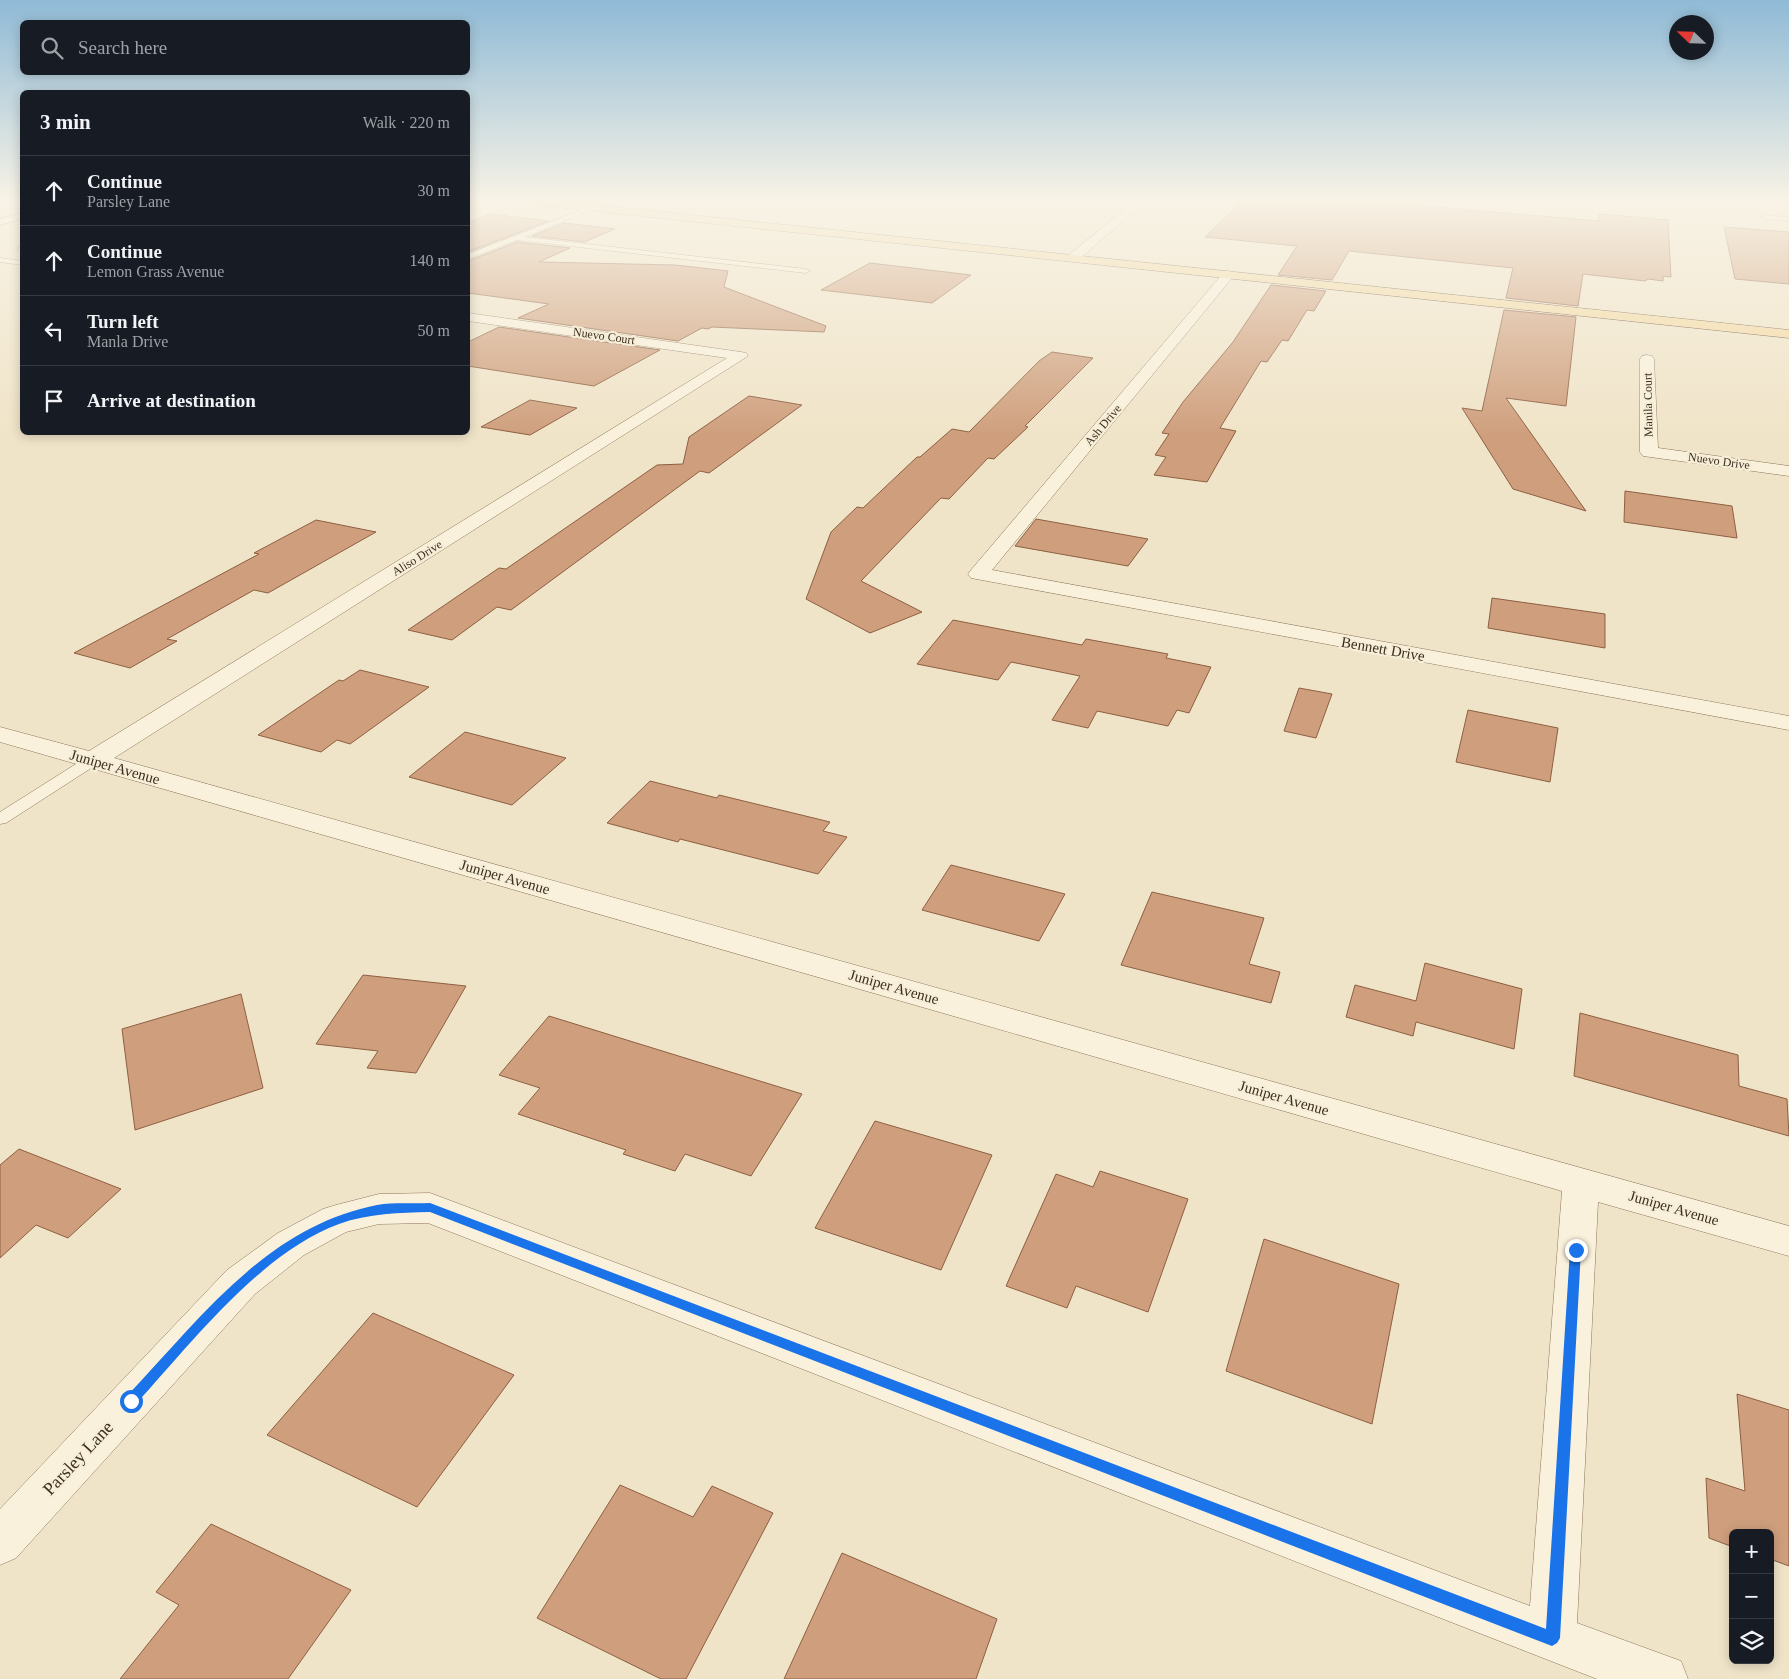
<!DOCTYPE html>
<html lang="en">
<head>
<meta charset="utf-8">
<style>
  :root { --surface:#171b24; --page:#20242c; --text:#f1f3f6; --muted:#9ea1a6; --line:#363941 }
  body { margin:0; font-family:Georgia,serif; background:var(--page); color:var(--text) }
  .controls { position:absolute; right:15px; bottom:15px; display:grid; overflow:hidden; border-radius:8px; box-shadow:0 2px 12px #0003 }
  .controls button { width:45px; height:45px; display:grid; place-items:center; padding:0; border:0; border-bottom:1px solid var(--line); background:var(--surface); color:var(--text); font:25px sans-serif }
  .compass { position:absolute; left:1669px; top:15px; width:45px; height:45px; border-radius:50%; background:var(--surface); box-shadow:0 2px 12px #0003; rotate:293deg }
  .stop { position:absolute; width:15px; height:15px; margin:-11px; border:4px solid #1a73e8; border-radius:50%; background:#fff }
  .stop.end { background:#1a73e8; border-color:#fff; box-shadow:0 1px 5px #0008 }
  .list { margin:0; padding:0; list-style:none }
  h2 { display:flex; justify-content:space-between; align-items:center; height:65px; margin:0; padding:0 20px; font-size:21px }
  h2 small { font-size:16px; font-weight:400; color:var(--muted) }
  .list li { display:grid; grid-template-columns:32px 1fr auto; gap:15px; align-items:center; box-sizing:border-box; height:70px; padding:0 20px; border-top:1px solid var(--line) }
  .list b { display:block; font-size:19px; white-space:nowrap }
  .list p { margin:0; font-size:16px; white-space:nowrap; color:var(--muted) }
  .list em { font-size:16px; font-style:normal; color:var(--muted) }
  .icon { flex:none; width:28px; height:28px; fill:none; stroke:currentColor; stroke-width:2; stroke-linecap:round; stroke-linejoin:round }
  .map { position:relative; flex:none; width:1789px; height:1679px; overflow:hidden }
  .search { position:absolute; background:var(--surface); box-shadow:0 2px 12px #0003; left:20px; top:20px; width:450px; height:55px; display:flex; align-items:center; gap:12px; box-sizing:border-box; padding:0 18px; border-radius:8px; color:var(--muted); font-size:19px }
  .panel { position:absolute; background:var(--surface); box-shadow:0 2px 12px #0003; left:20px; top:90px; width:450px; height:345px; border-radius:8px }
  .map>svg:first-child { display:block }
  .building { fill:#cf9f7d; stroke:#8d5f41 }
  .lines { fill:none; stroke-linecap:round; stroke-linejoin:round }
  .service-casing { stroke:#8d765c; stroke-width:1 }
  .minor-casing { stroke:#8d765c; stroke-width:1 }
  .secondary-casing { stroke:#6f573f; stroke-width:1 }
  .primary-casing { stroke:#5b4430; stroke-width:1 }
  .service { fill:#faf1dc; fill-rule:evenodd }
  .minor { fill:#faf1dc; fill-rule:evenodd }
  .secondary { fill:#faf1dc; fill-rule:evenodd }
  .primary { fill:#f3d9a0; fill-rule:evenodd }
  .route { fill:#1a73e8 }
  .labels { text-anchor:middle; stroke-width:4.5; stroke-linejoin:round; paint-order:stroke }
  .far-street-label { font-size:12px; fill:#3d2e20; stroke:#f7eed8 }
  .street-label { font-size:15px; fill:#3d2e20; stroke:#f7eed8 }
  .near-street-label { font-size:18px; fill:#3d2e20; stroke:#f7eed8 }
</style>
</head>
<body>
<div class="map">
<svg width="1789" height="1679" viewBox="0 0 1789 1679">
  <rect width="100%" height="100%" fill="#f0e4c8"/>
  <path class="building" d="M1243,200h110l246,21v-7l69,6 3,57 -8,-1v5l-15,-2 -3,2 -62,-7 -5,32 -72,-8 7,-30 -164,-17 -17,29 -54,-5 19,-29 -92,-9z
    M490,214l58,7 -80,31v-29z
    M564,223l51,6 -31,13 -52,-6z
    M1724,227l65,5v52l-54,-5z
    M517,242l53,6 -31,14 136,3 53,6 -4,16 102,39 -2,6 -112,-5 -4,2 -6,-1 -24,13 -160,-23 31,-14 -81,-11v-32z
    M870,263l101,12 -39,28 -111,-13z
    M1271,285l55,6 -12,20 -7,-1 -19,31 -6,-1 -15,22 -6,-1 -41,67 16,3 -29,51 -53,-7 12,-18 -11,-2 14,-21 -7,-1 21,-31 50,-60z
    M1504,310l72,7 -10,89 -60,-8 80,113 -73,-22 -51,-81 20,3z
    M499,327l161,23 -66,36 -126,-20v-24z
    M1052,352l41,6 -68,68 3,1 -34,32 -6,-1 -39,41 -8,-1 -80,83 61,31 -52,21 -64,-34 25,-67 26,-25 6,1 54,-51h3l32,-28 17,3 70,-71z
    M749,396l53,9 -93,68 -9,-2 -189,139 -14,-3 -45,33 -44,-10 91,-62 7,1 151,-104 26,-1 6,-27z
    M530,400l47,8 -47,27 -49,-8z
    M1625,491l107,15 5,32 -113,-16z
    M1036,519l112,20 -20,27 -113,-20z
    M316,520l60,12 -108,61 -14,-3 -87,49 10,2 -47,27 -56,-15 185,-99 -5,-1z
    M1492,598l113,16v34l-117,-20z
    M953,620l129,25 4,-6 82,15 -2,4 45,9 -22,46 -12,-3 -9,16 -71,-15 -9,17 -36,-8 28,-44 -69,-14 -13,18 -81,-16z
    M360,670l69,17 -79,57 -13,-4 -16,12 -63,-17 81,-55 4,1z
    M1299,688l33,6 -16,44 -32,-7z
    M1468,710l90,18 -8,54 -94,-20z
    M465,732l101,26 -54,47 -103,-28z
    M650,781l67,17 2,-3 111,27 -7,9 24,6 -29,37 -138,-35 -2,3 -71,-19z
    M951,865l114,29 -26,47 -117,-31z
    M1152,892l112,26 -15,46 31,8 -9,31 -150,-38z
    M1425,963l97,26 -8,60 -98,-27 -3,14 -67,-19 9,-32 61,16z
    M363,975l103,11 -50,87 -49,-5 11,-17 -62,-7z
    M241,994l22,94 -128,42 -13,-101z
    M1580,1013l158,42 1,31 48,13 2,37 -215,-60z
    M549,1016l136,42 117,36 -51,82 -66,-22 -10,17 -52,-17 3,-4 -108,-36 22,-26 -41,-13z
    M875,1121l117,34 -51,115 -126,-42z
    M19,1149l102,40 -53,49 -32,-13 -36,33v-93z
    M1100,1171l88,28 -40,113 -72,-26 -9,22 -61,-22 50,-112 37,13z
    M1264,1239l135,45 -27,140 -146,-53z
    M373,1313l141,62 -97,132 -150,-72z
    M1737,1394l52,16v156l-19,-7v-26h-37v14l-24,-9 -3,-60 39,13z
    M620,1485l73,32 19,-31 61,27 -87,166h-25l-124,-61z
    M211,1524l140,66 -63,89h-168l59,-74 -23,-13z
    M842,1553l155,66 -21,60h-192z"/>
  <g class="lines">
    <g class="service-casing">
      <path id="service" d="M1509,200l89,5 3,2 -3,2 -86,-7z
        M1766,200h23v3l-20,-1z
        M594,205l2,1v2l-71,29 281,32 4,2 -4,2 -289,-33 -49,19v-5z
        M1762,215l27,2v4l-24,-2 -4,-2z
        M19,247h3v5l-4,-2z
        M0,258l22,3v4l-22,-3z
        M93,755l6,2 2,3 -2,3 -93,60 -6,1v-12l87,-55z"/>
    </g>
    <g class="minor-casing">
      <path id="minor" d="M1136,200h11l-70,61h-8l-2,-3 2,-3z
        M1228,271l4,1 2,3 -2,3 -240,292 797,146v14l-818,-152 -3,-4 3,-4 253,-298z
        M468,313l273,39 5,1 2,3 -634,402 1675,468v30l-191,-54 -21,421 104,38 7,18h-91l-1169,-456 -49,1 -33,8 -42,23 -49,39 -239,264 -16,7v-56l227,-239 51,-37 45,-24 13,-4 43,-11 51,-1 1100,413 32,-415 -1562,-449v-15l89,24 638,-393 -259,-37z
        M1647,355l5,1 2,3 4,89 131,18v10l-146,-20 -3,-4v-93l2,-3z"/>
    </g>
    <g class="secondary-casing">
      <path id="secondary" d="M22,213v6l-22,6v-6z"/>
    </g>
    <g class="primary-casing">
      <path id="primary" d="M513,200h34l1242,130v8l-1271,-135z"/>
    </g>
    <use href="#service" class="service"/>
    <use href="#minor" class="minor"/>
    <use href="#secondary" class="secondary"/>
    <use href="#primary" class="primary"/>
  </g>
  <linearGradient id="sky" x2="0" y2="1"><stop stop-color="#8fbad6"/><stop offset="0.46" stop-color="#f8f3e6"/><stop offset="1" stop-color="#f8f3e6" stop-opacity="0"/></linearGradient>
  <rect width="1789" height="435" fill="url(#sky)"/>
  <path class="route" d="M430,1203l1116,426 24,-379 2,-4h7l2,4 -21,388 -3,5 -5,3 -1122,-434c-31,1 -61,1 -91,12 -79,29 -148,120 -204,181l-4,2 -5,-2 -1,-4 1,-4c74,-78 140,-170 251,-192 17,-3 36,-1 53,-2z"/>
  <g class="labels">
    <g class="far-street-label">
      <text transform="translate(604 336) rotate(8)" y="4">Nuevo Court</text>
      <text transform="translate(1648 405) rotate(-91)" y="4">Manila Court</text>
      <text transform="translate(1103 425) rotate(-50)" y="4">Ash Drive</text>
      <text transform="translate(1719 461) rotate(8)" y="4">Nuevo Drive</text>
      <text transform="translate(417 558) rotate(-32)" y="4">Aliso Drive</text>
    </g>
    <g class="street-label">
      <text transform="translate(1383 649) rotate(10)" y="5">Bennett Drive</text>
      <text transform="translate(115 767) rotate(16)" y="5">Juniper Avenue</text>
      <text transform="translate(505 877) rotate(16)" y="5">Juniper Avenue</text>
      <text transform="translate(894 987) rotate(16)" y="5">Juniper Avenue</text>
      <text transform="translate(1284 1098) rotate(16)" y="5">Juniper Avenue</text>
      <text transform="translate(1674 1208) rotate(16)" y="5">Juniper Avenue</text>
    </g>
    <g class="near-street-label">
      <text transform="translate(78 1458) rotate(-47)" y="6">Parsley Lane</text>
    </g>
  </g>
</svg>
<div class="controls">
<button>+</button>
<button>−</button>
<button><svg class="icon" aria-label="layers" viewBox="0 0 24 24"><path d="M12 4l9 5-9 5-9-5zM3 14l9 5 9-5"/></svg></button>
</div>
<svg class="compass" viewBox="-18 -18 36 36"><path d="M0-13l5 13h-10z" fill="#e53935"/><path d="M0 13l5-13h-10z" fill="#9ea1a6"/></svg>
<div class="stop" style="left:131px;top:1401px"></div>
<div class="stop end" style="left:1576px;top:1250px"></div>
<div class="search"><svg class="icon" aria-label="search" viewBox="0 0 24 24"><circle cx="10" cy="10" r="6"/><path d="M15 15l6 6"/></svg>Search here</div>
<section class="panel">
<h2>3 min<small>Walk · 220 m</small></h2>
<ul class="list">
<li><svg class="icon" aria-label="ahead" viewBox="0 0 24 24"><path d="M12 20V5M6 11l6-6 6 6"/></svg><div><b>Continue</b><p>Parsley Lane</p></div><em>30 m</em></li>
<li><svg class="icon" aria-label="ahead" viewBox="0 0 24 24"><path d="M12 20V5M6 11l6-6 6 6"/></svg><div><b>Continue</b><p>Lemon Grass Avenue</p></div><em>140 m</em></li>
<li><svg class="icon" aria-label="left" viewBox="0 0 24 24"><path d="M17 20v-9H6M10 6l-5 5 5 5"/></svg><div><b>Turn left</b><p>Manla Drive</p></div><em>50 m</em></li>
<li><svg class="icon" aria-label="arrive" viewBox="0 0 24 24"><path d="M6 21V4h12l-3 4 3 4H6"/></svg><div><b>Arrive at destination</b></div></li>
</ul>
</section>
</div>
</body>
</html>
